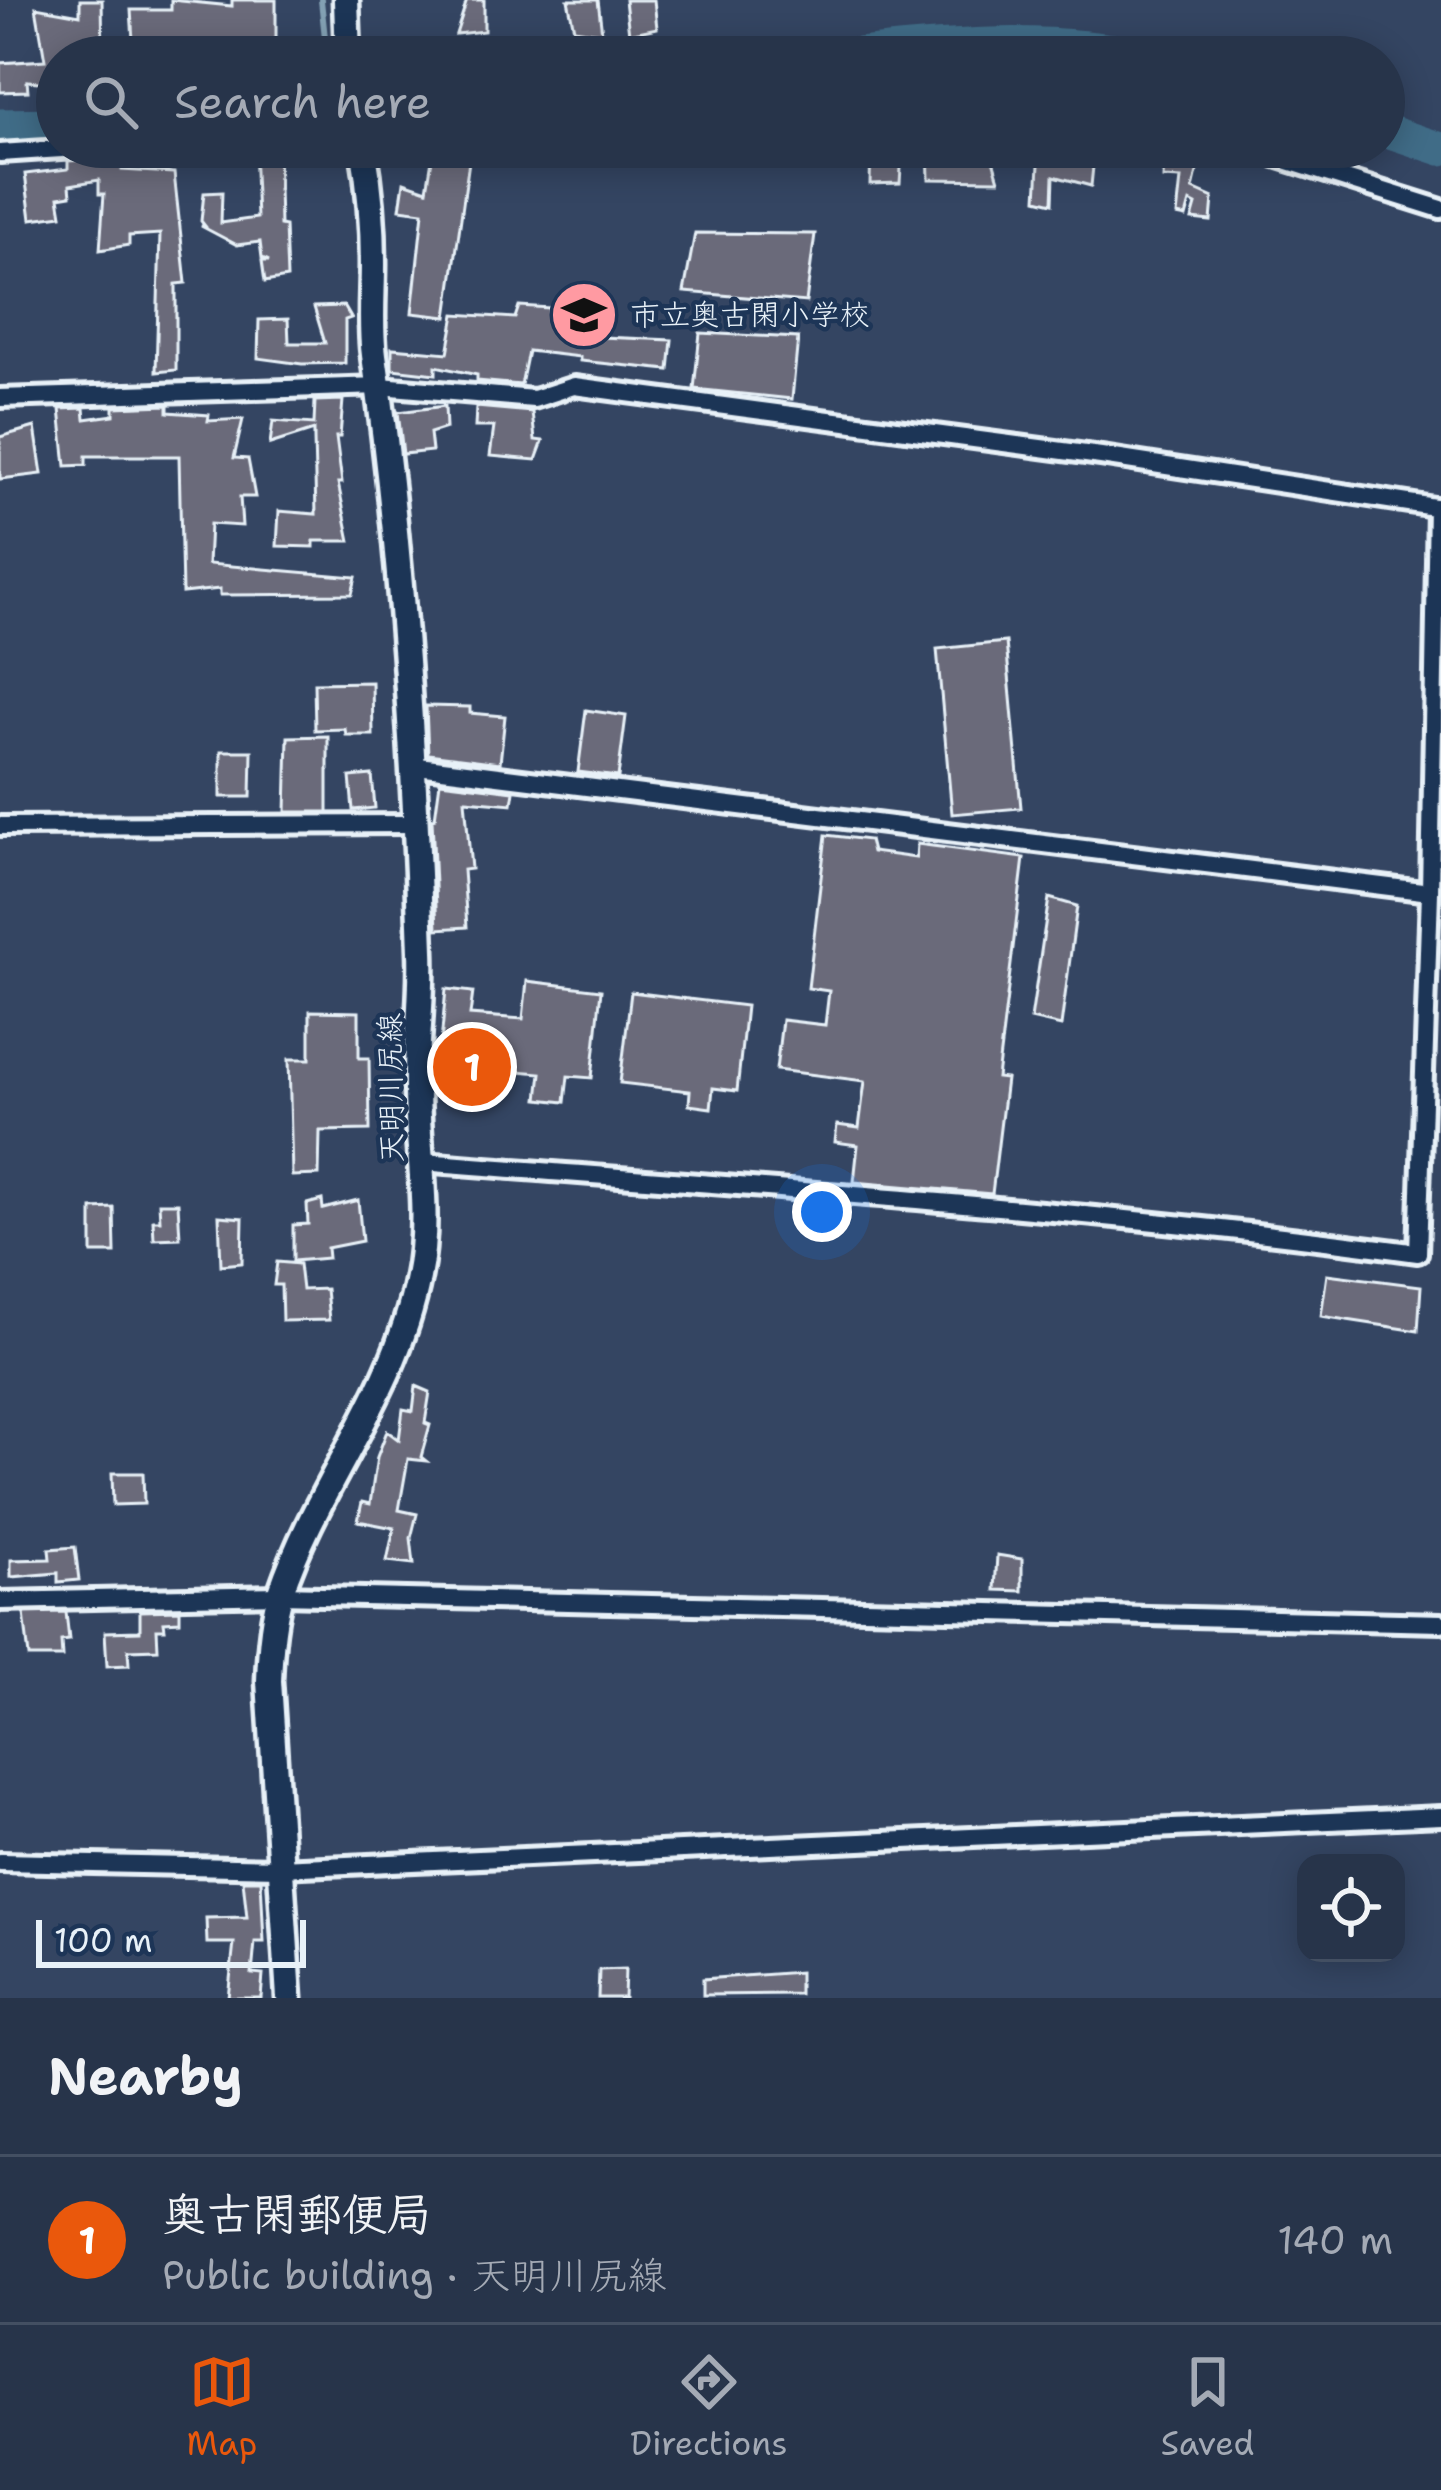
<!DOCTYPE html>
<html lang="en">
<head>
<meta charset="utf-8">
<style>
  :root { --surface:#27344a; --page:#333f54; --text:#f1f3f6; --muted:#a4aab5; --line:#434f62; --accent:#ea580c }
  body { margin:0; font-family:"Shantell Sans","Klee One",sans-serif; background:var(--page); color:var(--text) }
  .controls { position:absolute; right:36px; bottom:36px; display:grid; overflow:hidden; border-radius:24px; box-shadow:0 6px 30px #0003 }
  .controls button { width:108px; height:108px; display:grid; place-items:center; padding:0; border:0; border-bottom:3px solid var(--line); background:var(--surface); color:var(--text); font:60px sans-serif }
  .scale { position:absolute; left:36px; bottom:30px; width:270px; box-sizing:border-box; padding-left:12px; border:6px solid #e8f1f8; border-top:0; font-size:33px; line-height:42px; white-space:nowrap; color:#e8f1f8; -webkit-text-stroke:9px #1d3557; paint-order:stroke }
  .you { position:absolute; left:822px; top:1212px; width:42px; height:42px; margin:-30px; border:9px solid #fff; border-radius:50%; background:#1a73e8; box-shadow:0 0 0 18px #1a73e833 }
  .badge { display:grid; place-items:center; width:78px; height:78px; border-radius:50%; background:var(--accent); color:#fff; font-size:39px; font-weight:700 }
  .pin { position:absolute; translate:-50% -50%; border:6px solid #fff; box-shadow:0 3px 12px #0006 }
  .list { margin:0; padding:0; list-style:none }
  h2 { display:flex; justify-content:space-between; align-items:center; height:156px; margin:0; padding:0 48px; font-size:51px }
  h2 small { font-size:39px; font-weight:400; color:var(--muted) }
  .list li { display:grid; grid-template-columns:78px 1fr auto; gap:36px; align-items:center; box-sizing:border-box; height:168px; padding:0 48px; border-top:3px solid var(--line) }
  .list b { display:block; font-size:45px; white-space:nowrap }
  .list p { margin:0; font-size:39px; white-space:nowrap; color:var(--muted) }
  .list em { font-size:39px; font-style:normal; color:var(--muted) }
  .icon { flex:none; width:66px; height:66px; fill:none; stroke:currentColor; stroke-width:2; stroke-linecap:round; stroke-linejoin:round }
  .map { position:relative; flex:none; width:1441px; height:1998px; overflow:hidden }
  .search { position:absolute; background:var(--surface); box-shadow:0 6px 30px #0003; left:36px; right:36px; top:36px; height:132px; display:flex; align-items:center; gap:30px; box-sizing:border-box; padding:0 42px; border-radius:66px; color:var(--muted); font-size:45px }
  .sheet { height:324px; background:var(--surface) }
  nav { display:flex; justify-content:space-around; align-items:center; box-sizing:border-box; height:168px; border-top:3px solid var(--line); background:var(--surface); font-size:33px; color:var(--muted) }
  nav a { display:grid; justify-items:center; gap:6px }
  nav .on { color:var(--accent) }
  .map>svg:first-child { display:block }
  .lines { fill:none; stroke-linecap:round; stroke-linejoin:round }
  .stream { stroke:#83a1b4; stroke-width:6 }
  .river { stroke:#406c87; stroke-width:33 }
  .building { fill:#6a6a7a; stroke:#e8f1f8; stroke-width:3 }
  .street-casing { stroke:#e8f1f8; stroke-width:26 }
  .secondary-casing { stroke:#e8f1f8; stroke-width:33 }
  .street { stroke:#1d3557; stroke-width:16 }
  .secondary { stroke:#1d3557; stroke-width:24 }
  .labels { text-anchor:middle; stroke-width:9; stroke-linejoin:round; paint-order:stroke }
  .poi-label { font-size:30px; fill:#e8f1f8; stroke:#1d3557; text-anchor:start }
  .street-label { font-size:30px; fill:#e8f1f8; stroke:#1d3557 }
</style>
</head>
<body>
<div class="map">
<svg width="1441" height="1998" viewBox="0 0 1441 1998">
  <rect width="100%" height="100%" fill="#344562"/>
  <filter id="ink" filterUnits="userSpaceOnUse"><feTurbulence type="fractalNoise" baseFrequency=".00833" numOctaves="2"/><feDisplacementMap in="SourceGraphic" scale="24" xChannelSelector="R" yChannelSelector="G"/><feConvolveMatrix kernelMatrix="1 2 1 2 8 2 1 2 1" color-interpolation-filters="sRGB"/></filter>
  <g filter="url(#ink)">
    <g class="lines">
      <path class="stream" d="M321,0l6,57"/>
      <path class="river" d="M830,57c107,-12 215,-23 321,0
        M0,125l57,-1
        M1384,130l57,19"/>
    </g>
    <path class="building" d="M80,0h22l1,57h-46v31l-5,1 -2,-6 -23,-2 1,10 -28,1v-29l45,-3 -9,-53 44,8z
      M171,0l61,6v-6h44v44l30,-3 3,16h-130l-1,-16 -45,-1 -2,-30h40z
      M467,0h17v31l-28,3z
      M568,0h30l4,33 -28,-4z
      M625,0h29l3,28 -28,6z
      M278,147l2,78 5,1 2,52 -22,4 -3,-21h7l-7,-3 -2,-16 -23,3 -36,-19h4l-4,-5 3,-28 18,-1 -1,31 36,-5 -3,-69z
      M434,147h37l-24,170 -35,-4 11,-101 -23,-3 4,-27 23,8z
      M871,147l31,5 -2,31 -30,1z
      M928,147h61l10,33 -70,-1z
      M1040,147h55l-4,39 -37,-10 -1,27 -16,-4z
      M1165,147h30l-3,20 6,1 -5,21 20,9 -2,23 -19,-2 4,-14 -6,-3 -4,15 -9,-2 4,-36 -18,-1z
      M97,159l24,1 1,10 52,3 12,110 -10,1v86l-20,2 4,-138 -31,2v9l-29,5 4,-56h-5v-14l-29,5 1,10 -12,2 3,18 -31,4 -6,-45 43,-5v-8z
      M695,233l120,1 -9,68 -122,-10z
      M344,306l7,12 -6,2v43l-43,1 -44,-6 1,-38 29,-1 1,24h36l-11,-36z
      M519,306l30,2v15h32l-3,13 94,4 -3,30 -89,-9v-4l-52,-6 -7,34 -44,-4v-6l-41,-9v8l-44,-5v-21l56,5 7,-39 60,4z
      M700,333l98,5 -6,61 -98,-10z
      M343,400l-3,37h-4l6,46h-4l12,58h-36v6l-37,-1 2,-35 37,3 -2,-75v-9l-44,14 3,-23 41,3 1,-23z
      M168,405v7l41,3 -1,6 35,-2 -9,39 14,1 7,38h-15l2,29 -32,-2 -2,40 148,13 -4,17 -132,1v-6l-38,4 -3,-137h-93v9l-20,1 -6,-57 24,-1 1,11 29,-4v-8z
      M445,406l1,22 -16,5 2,18 -29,3 -5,-42z
      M476,407l56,5 3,28 8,1 -7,19 -46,-4 4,-29h-19z
      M35,427l7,47 -42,5v-42z
      M1006,642l15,166 -69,6 -15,-165z
      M372,682l1,53h-27l-1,-6 -30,1 -1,-47z
      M426,706l44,1v6l35,3 -5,47 -72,-9z
      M586,710l40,6 -8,61 -40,-5z
      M328,736v76h-42l2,-75z
      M221,751h31l-1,46h-30z
      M372,775l3,33 -22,2 -3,-33z
      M440,782l74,9 -2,13 -47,-4 6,69 -8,1 4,57 -30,2 -5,-110 3,-1z
      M826,835l43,5 3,12 44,6 1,-14 107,14 -27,220 9,1 -14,115 -138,-12 4,-37 -23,-3 2,-17 22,3 6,-47 -89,-11 6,-50 43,5 4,-34 -21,-3z
      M1049,898l28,8 -16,120 -30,-7z
      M527,981l74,9 -9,88 -24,-2 -3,26 -27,-3 3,-26 -102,-9 7,-75 27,3 -3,23 53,4z
      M631,992l115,14 -9,85 -24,-3 -2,20 -22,-3 1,-14 -70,-8z
      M310,1011l49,1v46h10l1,72 -50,1 -1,44 -27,1 -3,-117h21z
      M322,1200l1,9 35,-9 4,41 -35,7 1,10 -35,3v-36l15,-1 -1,-20z
      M159,1203h19l2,35 -26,1 -1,-19h7z
      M114,1208l1,45h-23v-44z
      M219,1216l24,2 -1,45 -21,2z
      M277,1262l22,2 3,26 24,-1 3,31 -47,1 -1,-36h-7z
      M1327,1274l94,12 -3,45 -97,-15z
      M416,1386l14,6 -5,31 5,2 -9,32 5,4 -18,-2 -9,51 18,4 -6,24 3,26 -27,-3 7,-33 -36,-7 4,-19 8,2 7,-47 10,-26 12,9 4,-31 10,2z
      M112,1473h31l1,31 -31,1z
      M75,1547l4,33 -21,2v-9l-47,4v-17l39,-1 -1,-10z
      M997,1555l25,4v32l-27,-1z
      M180,1610v11l-16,1 1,7h-8l1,20 -30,1 1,15 -22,1 -2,-34 35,-1v-20z
      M66,1612l3,28 -8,1 1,16h-33l-5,-44z
      M243,1880h18l3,62h-9l-3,32 11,1 -2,23h-33l6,-55h-27l-1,-25 41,-1z
      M625,1969l-1,29h-26l1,-28z
      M799,1972v22l-96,1v-16z"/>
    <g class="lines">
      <g class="street-casing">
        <path id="street" d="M1244,147l197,62
          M0,153l92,-6
          M0,398l380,-12 154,13 40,-13 527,70 340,52
          M410,765l1020,127
          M0,826l413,-2
          M422,1162c332,26 665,46 996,91l12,-361 7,-385
          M0,1601l280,-6 1161,28
          M0,1862l280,6 1161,-52"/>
      </g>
      <g class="secondary-casing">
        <path id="secondary" d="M346,0l2,57
          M289,1998l-20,-317c1,-29 3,-61 12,-89 37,-110 115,-199 137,-315 13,-63 -1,-126 -1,-190 -1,-45 6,-90 4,-136 -7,-198 -19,-399 -47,-596 -4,-29 -1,-61 -1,-91 0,-40 -3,-78 -10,-117"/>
      </g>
      <use href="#street" class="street"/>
      <use href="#secondary" class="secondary"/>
    </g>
  </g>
  <defs>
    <g id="school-disc" transform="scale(3.45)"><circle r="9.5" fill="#ff9aa2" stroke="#1d3557"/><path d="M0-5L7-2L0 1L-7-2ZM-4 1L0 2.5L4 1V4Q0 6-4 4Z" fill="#111"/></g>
  </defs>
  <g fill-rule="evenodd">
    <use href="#school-disc" x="584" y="315"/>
  </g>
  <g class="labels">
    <g class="poi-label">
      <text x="630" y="325">市立奥古閑小学校</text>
    </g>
    <g class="street-label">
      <text transform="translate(391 1088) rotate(-91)" y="10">天明川尻線</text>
    </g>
  </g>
</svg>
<div class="controls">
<button><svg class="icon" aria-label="locate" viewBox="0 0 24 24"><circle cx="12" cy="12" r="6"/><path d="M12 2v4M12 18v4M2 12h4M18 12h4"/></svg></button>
</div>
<div class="scale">100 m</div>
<div class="you"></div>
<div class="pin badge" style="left:472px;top:1067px">1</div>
<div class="search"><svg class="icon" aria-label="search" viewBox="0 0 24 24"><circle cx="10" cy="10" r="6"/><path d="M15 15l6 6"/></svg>Search here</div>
</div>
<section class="sheet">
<h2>Nearby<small></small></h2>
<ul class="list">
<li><span class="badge">1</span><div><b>奥古閑郵便局</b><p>Public building · 天明川尻線</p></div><em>140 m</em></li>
</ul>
</section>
<nav>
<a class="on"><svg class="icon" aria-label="map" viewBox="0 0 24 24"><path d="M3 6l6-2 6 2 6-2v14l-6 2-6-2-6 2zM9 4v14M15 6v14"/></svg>Map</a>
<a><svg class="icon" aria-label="directions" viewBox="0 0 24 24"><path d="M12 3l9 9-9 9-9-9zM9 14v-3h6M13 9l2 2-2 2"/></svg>Directions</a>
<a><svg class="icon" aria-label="saved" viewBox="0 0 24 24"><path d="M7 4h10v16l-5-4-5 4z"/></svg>Saved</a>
</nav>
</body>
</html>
